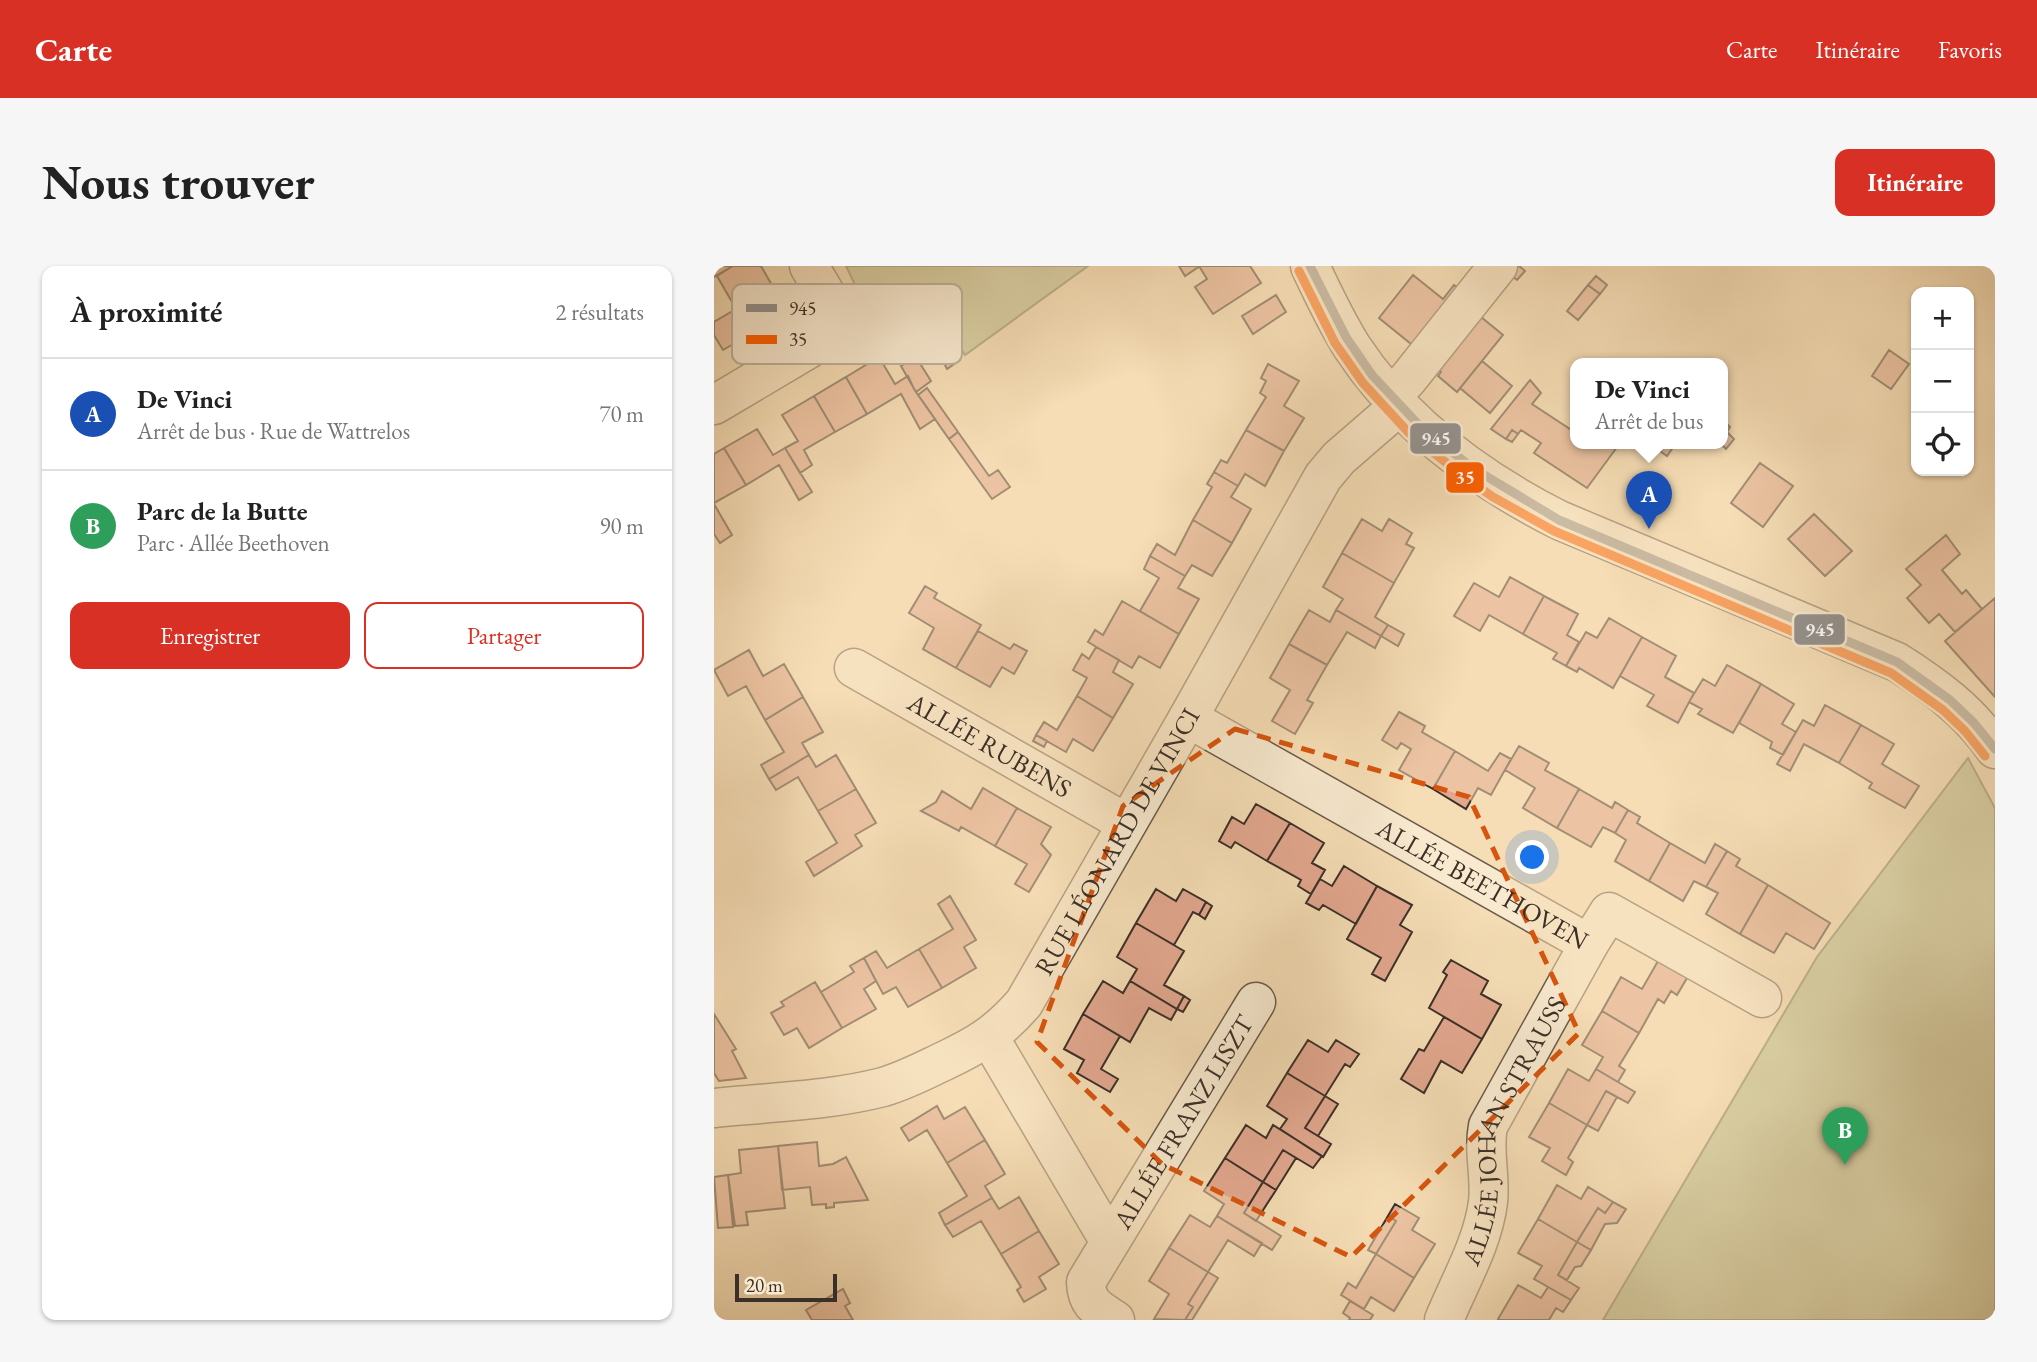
<!DOCTYPE html>
<html lang="fr">
<head>
<meta charset="utf-8">
<style>
  :root { --surface:#fff; --page:#f6f6f6; --text:#222; --muted:#767676; --line:#e0e0e0; --accent:#d93025 }
  body { margin:0; font-family:"EB Garamond",serif; background:var(--page); color:var(--text) }
  .controls { position:absolute; right:21px; top:21px; display:grid; overflow:hidden; border-radius:14px; box-shadow:0 2px 5px #0004 }
  .controls button { width:63px; height:63px; display:grid; place-items:center; padding:0; border:0; border-bottom:2px solid var(--line); background:var(--surface); color:var(--text); font:35px sans-serif }
  .scale { position:absolute; left:21px; bottom:18px; width:102px; box-sizing:border-box; padding-left:7px; border:4px solid #3b3028; border-top:0; font-size:19px; line-height:24px; white-space:nowrap; color:#3b3028; -webkit-text-stroke:5px #f8e9cf; paint-order:stroke }
  .you { position:absolute; left:819px; top:592px; width:24px; height:24px; margin:-18px; border:5px solid #fff; border-radius:50%; background:#1a73e8; box-shadow:0 0 0 10px #1a73e833 }
  .badge { display:grid; place-items:center; width:46px; height:46px; border-radius:50%; background:var(--accent); color:#fff; font-size:23px; font-weight:700 }
  .pin { position:absolute; translate:-50% -58px; filter:drop-shadow(0 2px 4px #0008) }
  .pin::after { content:''; position:absolute; top:37px; width:24px; height:21px; background:inherit; clip-path:polygon(0 0,100% 0,50% 100%) }
  .popup { position:absolute; left:856px; top:92px; width:158px; height:91px; box-sizing:border-box; display:grid; place-content:center; border-radius:14px; background:var(--surface); filter:drop-shadow(0 2px 5px #0005); font-size:23px; white-space:nowrap; color:var(--muted) }
  .popup b { font-size:26px; color:var(--text) }
  .popup::after { content:''; position:absolute; left:50%; top:100%; margin-left:-14px; border:14px solid transparent; border-top-color:var(--surface) }
  .list { margin:0; padding:0; list-style:none }
  h2 { display:flex; justify-content:space-between; align-items:center; height:91px; margin:0; padding:0 28px; font-size:30px }
  h2 small { font-size:23px; font-weight:400; color:var(--muted) }
  .list li { display:grid; grid-template-columns:46px 1fr auto; gap:21px; align-items:center; box-sizing:border-box; height:112px; padding:0 28px; border-top:2px solid var(--line) }
  .list b { display:block; font-size:26px; white-space:nowrap }
  .list p { margin:0; font-size:23px; white-space:nowrap; color:var(--muted) }
  .list em { font-size:23px; font-style:normal; color:var(--muted) }
  .actions { display:flex; gap:14px; padding:21px 28px }
  .actions a { flex:1; padding:16px 0; border:2px solid var(--accent); border-radius:14px; text-align:center; font-size:24px; color:var(--accent) }
  .actions .main { background:var(--accent); color:#fff }
  .icon { flex:none; width:38px; height:38px; fill:none; stroke:currentColor; stroke-width:2; stroke-linecap:round; stroke-linejoin:round }
  .map { position:relative; flex:none; width:1281px; height:1054px; overflow:hidden; border-radius:14px }
  header { display:flex; align-items:center; gap:42px; box-sizing:border-box; height:98px; padding:0 35px; background:var(--accent); color:#fff }
  header strong { font-size:33px }
  nav { display:flex; gap:38px; margin-inline-start:auto; font-size:24px }
  .intro { display:flex; align-items:center; justify-content:space-between; box-sizing:border-box; height:168px; padding:0 42px }
  h1 { margin:0; font-size:49px }
  .button { padding:18px 32px; border-radius:14px; background:var(--accent); color:#fff; font-size:24px; font-weight:700 }
  main { display:flex; gap:42px; padding:0 42px }
  aside { flex:1; background:var(--surface); border-radius:14px; box-shadow:0 2px 5px #0004 }
  .map>svg:first-child { display:block }
  .green { fill:#b9c290; stroke:#7a795c; stroke-width:2 }
  .building { fill:#e2a78f; stroke:#3b3028; stroke-width:2 }
  .lines { fill:none; stroke-linecap:round; stroke-linejoin:round }
  .minor-casing { stroke:#6a5b4b; stroke-width:41 }
  .minor { stroke:#f8e9cf; stroke-width:38 }
  .bus-1-casing { stroke:#f8e9cf; stroke-width:14 }
  .bus-2-casing { stroke:#f8e9cf; stroke-width:14 }
  .bus-1 { stroke:#95928f; stroke-width:9 }
  .bus-2 { stroke:#ff6000; stroke-width:9 }
  .marked { fill:none; stroke:#d7550f; stroke-width:5; stroke-dasharray:14 9; stroke-linejoin:round }
  .labels { text-anchor:middle; stroke-width:7; stroke-linejoin:round; paint-order:stroke }
  .street-label { font-size:26px; fill:#3b3028; stroke:#f8e9cf }
  .key { fill:#f8e9cf; stroke:#bfb29d; stroke-width:2 }
  .key-label { font-size:19px; fill:#3b3028 }
  .line-badge { stroke:#f8e9cf; stroke-width:2.5 }
  .badge-label { font-size:19px; text-anchor:middle; font-weight:bold; fill:#fff }
</style>
</head>
<body>
<header>
<strong>Carte</strong>
<nav><a>Carte</a><a>Itinéraire</a><a>Favoris</a></nav>
</header>
<div class="intro"><h1>Nous trouver</h1><a class="button">Itinéraire</a></div>
<main>
<aside>
<h2>À proximité<small>2 résultats</small></h2>
<ul class="list">
<li><span class="badge" style="background:#1a4fb4">A</span><div><b>De Vinci</b><p>Arrêt de bus · Rue de Wattrelos</p></div><em>70 m</em></li>
<li><span class="badge" style="background:#2e9e5b">B</span><div><b>Parc de la Butte</b><p>Parc · Allée Beethoven</p></div><em>90 m</em></li>
</ul>
<div class="actions"><a class="main">Enregistrer</a><a>Partager</a></div>
</aside>
<div class="map">
<svg width="1281" height="1054" viewBox="0 0 1281 1054">
  <rect width="100%" height="100%" fill="#f5ddb5"/>
  <filter id="stains"><feTurbulence type="fractalNoise" baseFrequency=".00286" numOctaves="4"/><feColorMatrix values="0 0 0 0 .2 0 0 0 0 .09 0 0 0 0 .02 0 0 0 .5 -.17"/></filter>
  <radialGradient id="worn" r=".72"><stop offset=".6" stop-color="#630" stop-opacity="0"/><stop offset="1" stop-color="#630" stop-opacity=".3"/></radialGradient>
  <path class="green" d="M132,0h242l-123,89 -15,-24 -48,-20 -34,1z
    M1254,492l27,50v512h-392l214,-363z"/>
  <path class="building" d="M0,0h19l-19,11z
    M19,0h28l12,21 -27,15 15,26 -38,22 -9,-15v-13l22,-13 -19,-33z
    M465,0h21l-15,10z
    M485,0h51l11,17 -48,31 -18,-27 12,-8z
    M790,0h15l6,5 -8,9 -15,-12z
    M699,9l30,24 11,-14 12,11 -45,56 -42,-34z
    M882,10l11,9 -7,9 -12,-9z
    M874,19l12,9 -22,26 -11,-9z
    M562,29l10,17 -33,22 -11,-18z
    M756,42l33,27 -46,57 -19,-16 3,-4 -14,-11z
    M233,70l13,24 -13,9 -13,-26z
    M1175,84l20,14 -18,25 -19,-13z
    M165,91l16,27 13,-8 6,13 21,30 -15,10 -19,-35 -34,20 -21,-37z
    M202,91l15,24 -15,11 -15,-26z
    M768,95l30,25 -22,27 -30,-25z
    M554,98l31,17 -15,25 20,12 -20,33 -38,-21 20,-33 -6,-4 6,-12 -5,-3z
    M132,111l21,37 -32,18 -21,-36z
    M816,114l11,13 -9,11 44,29v10h44l-33,45 -53,-35 7,-10 -20,-13 -3,4 -6,-4 -6,9 -15,-10z
    M213,122l31,44 -9,7 -31,-44z
    M100,130l21,36 -31,18 8,15 -12,8 -15,-25 13,-7 -16,-26z
    M1009,154l7,7 -3,5 7,7 -8,10 -6,-6h3z
    M43,163l16,26 12,-7 27,44 -13,8 -20,-35 -33,20 -22,-37z
    M532,164l38,21 -19,35 -20,-12 -7,12 -24,-14 7,-12 6,3z
    M798,164l6,4 -6,8 -6,-3z
    M244,166l31,44 9,-6 12,17 -18,12 -43,-60z
    M935,177h27l-9,13z
    M10,182l22,37 -32,18v-49z
    M1046,197l33,23 -30,41 -32,-24z
    M500,206l24,14 -7,11 20,12 -19,34 -39,-23 19,-33 -5,-3z
    M0,238l18,31 -12,8 -6,-9z
    M1100,248l38,37 -27,25 -37,-37z
    M648,253l20,12 7,-12 23,14 -6,11 8,4 -20,35 -52,-30z
    M479,254l39,23 -20,33 -20,-11 -7,11 -35,-20 7,-12 18,11z
    M1232,269l14,19 -18,16 20,24 4,-4 16,19 -27,23 -16,-18 -10,9 -22,-25 14,-13 -15,-16z
    M628,287l52,30 -19,34 13,8 -7,11 -45,-26 7,-11 -20,-12z
    M436,290l35,20 -7,12 21,11 -20,35 -39,-23 19,-33 -15,-9z
    M796,311l34,19 -21,38 -34,-19 -9,16 -26,-15 20,-33 25,14z
    M211,320l12,7 -3,5 47,27 -25,43 -33,-19 11,-21 -25,-15z
    M830,330l34,18 -11,21 12,7 -13,24 -13,-7 4,-6 -34,-19z
    M1281,332v99l-50,-56z
    M408,335l57,33 -19,34 -21,-12 -7,12 -44,-26 7,-12 8,5z
    M595,344l21,12 6,-12 45,26 -6,12 -28,-16 -20,33 -38,-21z
    M895,352l33,19 -29,51 -34,-20 -2,4 -11,-6 20,-34 11,6z
    M674,359l16,9 -6,12 -17,-10z
    M264,365l32,18 4,-5 13,7 -13,23 -12,-7 -12,20 -34,-19z
    M928,371l34,19 -11,21 29,16 -16,30 -31,-17 7,-11 -34,-19z
    M575,378l38,21 -20,35 6,3 -18,31 -23,-13 18,-31 -20,-12z
    M382,381l23,13 -6,12 20,12 -20,34 -36,-22 10,-18 -14,-8 9,-16 7,5z
    M35,384l14,26 21,-12 19,33 -38,23 -19,-34 -18,10 -14,-26z
    M1013,399l34,19 -28,49 -35,-19 4,-5 -13,-7 14,-23 12,7z
    M1047,418l33,20 -12,20 14,8 -13,23 -13,-7 2,-6 -33,-19z
    M363,430l36,22 -20,33 -20,-12 -7,13 -30,-17 8,-13 13,8z
    M89,431l20,35 -21,11 7,12 -40,24 -8,-14 23,-13 -19,-32z
    M1111,439l36,20 -22,38 -35,-19 -14,27 -13,-7 26,-44 11,6z
    M685,446l26,14 -3,6 33,19 -22,38 -34,-19 12,-21 -10,-6 -4,6 -15,-9z
    M1147,459l33,19 -12,20 37,22 -14,22 -36,-20 3,-5 -33,-20z
    M322,469l11,6 -3,6 -11,-6z
    M805,480l30,17 -4,7 34,19 -22,39 -34,-20 12,-20 -30,-18z
    M741,485l33,20 12,-18 11,6 -20,36 -13,-7 -12,21 -33,-20z
    M95,489l7,12 20,-12 20,34 -38,22 -20,-34 -22,13 -7,-11z
    M269,522l34,20 -22,38 -34,-19 -2,4 -38,-20 15,-9 6,-11 29,18z
    M142,523l20,34 -21,12 7,11 -48,30 -8,-14 31,-19 -19,-32z
    M865,523l33,19 3,-6 13,8 -13,23 -12,-6 -12,20 -34,-19z
    M542,538l34,19 -23,38 -32,-19 -4,6 -12,-7 13,-24 12,7z
    M303,542l34,19 -10,17 10,11 -22,37 -14,-8 12,-20 -32,-18z
    M914,544l12,7 -3,6 33,20 -21,38 -34,-20 11,-21 -11,-7z
    M576,557l34,20 -12,20 13,7 -14,24 -13,-8 3,-6 -34,-19z
    M956,577l35,20 10,-19 12,7 -21,36 -12,-6 -11,20 -34,-20z
    M1013,585l13,8 -4,7 32,19 -28,49 -34,-20 12,-21 -12,-6z
    M630,600l33,20 -21,38 -33,-19 -4,5 -13,-7 14,-24 12,7z
    M1054,619l62,38 -16,26 -28,-16 -12,20 -34,-19z
    M663,620l35,19 -12,20 12,7 -27,49 -13,-7 9,-16 -34,-19z
    M442,623l20,12 7,-12 23,13 -7,13 -6,-3 -19,33 -38,-22z
    M236,630l26,44 -12,7 12,21 -34,20 -23,-39 34,-20 -15,-25z
    M492,636l6,4 -7,13 -6,-4z
    M422,657l48,28 -20,34 20,11 -7,13 -47,-28 7,-12 -20,-12z
    M205,683l23,39 -34,19 -12,-20 -13,7 -19,-36 12,-7 11,17z
    M150,692l12,23 -12,8 12,20 -34,19 -21,-36 33,-20 -4,-6z
    M737,694l37,21 -7,13 20,11 -19,34 -53,-31 18,-33 -4,-3z
    M944,695l29,17 -10,17 -6,-4 -7,12 -6,-4 -19,34 -37,-22 19,-34 21,12z
    M389,715l20,12 7,-12 47,28 -6,11 -22,-12 -19,34 -47,-28z
    M101,716l27,46 -33,20 -12,-20 -13,7 -13,-22 13,-7 -3,-4z
    M470,730l6,4 -7,12 -6,-3z
    M888,745l37,22 -20,33 6,4 -7,12 -22,-13 7,-12 -21,-12z
    M0,748l22,35 -4,2 14,27 -27,3 -5,-8z
    M369,748l37,22 -19,33 17,10 -8,13 -33,-19 7,-13 -20,-11z
    M730,751l38,22 -20,34 -21,-12 -17,32 -23,-14 18,-30 5,2z
    M594,774l20,12 8,-12 23,14 -9,13 -5,-3 -20,32 -38,-23z
    M854,803l21,12 7,-12 39,23 -7,11 -22,-12 -19,34 -38,-22z
    M573,807l38,23 -20,32 26,16 -8,13 -43,-28 7,-10 -20,-13z
    M892,825l11,6 -19,34 -11,-6z
    M611,830l13,8 -20,32 -13,-8z
    M835,837l38,22 -19,33 5,4 -7,13 -24,-14 8,-13 -21,-11z
    M223,840l7,13 21,-12 20,33 -38,23 -20,-33 -18,11 -8,-13z
    M532,859l20,13 7,-13 49,31 -9,12 -30,-18 -20,32 -38,-24z
    M271,874l20,34 -20,12 7,12 -47,27 -6,-12 28,-17 -20,-33z
    M103,876l2,24 14,-2 13,-7 22,43 -34,3v4l-8,1v-4l-14,1 -2,-18 -28,3 -4,-44z
    M64,880l7,62 -39,4 2,13 -13,1 -7,-51 13,-2 -2,-23z
    M569,884l13,8 -20,32 -13,-8z
    M511,892l38,24 -19,31 37,23 -9,14 -55,-34 7,-12 -20,-13z
    M14,909l5,52 -15,1 -4,-51z
    M549,916l13,8 -20,31 -12,-8z
    M843,919l24,14 7,-12 25,15 -8,11 -7,-5 -21,34 -39,-23z
    M305,931l20,34 -38,23 -20,-33 -28,16 -8,-12 47,-27 7,11z
    M899,936l13,7 -9,14 -12,1 -14,26 -14,-8 21,-34 7,5z
    M681,938l24,14 -7,12 23,14 -21,34 -38,-24 20,-33 -8,-5z
    M476,949l20,12 7,-11 45,27 -8,13 -26,-16 -20,32 -39,-24z
    M674,950l8,5 -20,33 -8,-4z
    M824,953l39,23 -19,33 21,13 -8,12 -37,-21 8,-13 -24,-13z
    M325,965l20,33 -20,13 7,12 -22,13 -7,-12 4,-3 -20,-33z
    M863,976l14,8 -10,16 -6,1 -8,13 -9,-5z
    M455,982l39,24 -20,32 5,3 -8,13 -31,-1 15,-25 -20,-13z
    M662,988l38,24 -20,33 -23,-14 -7,12 -23,-14 7,-12 8,5z
    M494,1006l10,6 -26,42h-7l8,-13 -5,-3z
    M804,1019l23,13 7,-11 23,13 -8,12 -7,-4 -7,12h-49l-2,-1z
    M129,1023l7,14 -5,3 8,14h-41l-6,-10z
    M636,1035l23,14 -3,5h-21l1,-2 -7,-5z"/>
  <g class="lines">
    <g class="minor-casing">
      <g id="minor">
        <path d="M596,0c13,28 26,55 42,81 50,76 126,132 207,173l338,142c38,24 72,49 98,87"/>
        <path d="M677,131l17,-18 90,-113"/>
        <path d="M0,139l113,-67 5,-33 -23,-39"/>
        <path id="s1" d="M140,402l272,155"/>
        <path id="s2" d="M474,452l401,226 20,-32 153,86"/>
        <path d="M275,771l121,205"/>
        <path id="s3" d="M0,842c56,-6 115,-7 169,-21 21,-6 40,-16 59,-25 36,-17 56,-29 82,-59l164,-285 135,-241 16,-19 60,-52"/>
        <path id="s4" d="M401,1054c-18,-12 -28,-15 -29,-38l170,-280"/>
        <path id="s5" d="M730,1054c15,-37 39,-77 44,-118 3,-25 -5,-50 0,-76l101,-182"/>
      </g>
    </g>
    <use href="#minor" class="minor"/>
    <g class="bus-1-casing">
      <path id="bus-1" d="M596,0l36,71 26,38 46,49 53,43 88,53 338,142 53,38 24,23 21,26"/>
    </g>
    <g class="bus-2-casing">
      <path id="bus-2" d="M585,5l36,72 28,40 46,50 55,44 29,20 61,34 337,142 52,37 22,21 20,25"/>
    </g>
    <use href="#bus-1" class="bus-1"/>
    <use href="#bus-2" class="bus-2"/>
  </g>
  <path d="M0 0H1281V1054H0ZM521,463l234,68 110,236 -228,224 -189,-93 -125,-122 86,-236z" fill="#f5ddb5" fill-opacity=".55" fill-rule="evenodd"/>
  <path class="marked" d="M521,463l234,68 110,236 -228,224 -189,-93 -125,-122 86,-236z"/>
  <g class="labels">
    <g class="street-label">
      <text dy="9" stroke="none"><textPath href="#s1" startOffset="156">ALLÉE RUBENS</textPath></text>
      <text dy="9" stroke="none"><textPath href="#s3" startOffset="523">RUE LÉONARD DE VINCI</textPath></text>
      <text dy="9" stroke="none"><textPath href="#s2" startOffset="338">ALLÉE BEETHOVEN</textPath></text>
      <text dy="9" stroke="none"><textPath href="#s4" startOffset="238">ALLÉE FRANZ LISZT</textPath></text>
      <text dy="9" stroke="none"><textPath href="#s5" startOffset="205">ALLÉE JOHAN STRAUSS</textPath></text>
    </g>
  </g>
  <rect x="18" y="18" width="230" height="80" rx="10" class="key"/>
  <rect x="32" y="38" width="31" height="8" fill="#95928f"/>
  <rect x="32" y="69" width="31" height="9" fill="#ff6000"/>
  <g class="key-label">
    <text x="75" y="49">945</text>
    <text x="75" y="80">35</text>
  </g>
  <g class="line-badge">
    <rect x="695" y="156" width="53" height="33" rx="7" fill="#95928f"/>
    <rect x="731" y="195" width="40" height="33" rx="7" fill="#ff6000"/>
    <rect x="1079" y="347" width="53" height="33" rx="7" fill="#95928f"/>
  </g>
  <g class="badge-label">
    <text x="722" y="179">945</text>
    <text x="751" y="218">35</text>
    <text x="1106" y="370">945</text>
  </g>
  <rect width="100%" height="100%" filter="url(#stains)"/>
  <rect width="100%" height="100%" fill="url(#worn)"/>
</svg>
<div class="controls">
<button>+</button>
<button>−</button>
<button><svg class="icon" aria-label="locate" viewBox="0 0 24 24"><circle cx="12" cy="12" r="6"/><path d="M12 2v4M12 18v4M2 12h4M18 12h4"/></svg></button>
</div>
<div class="scale">20 m</div>
<div class="you"></div>
<div class="pin badge" style="left:935px;top:263px;background:#1a4fb4">A</div>
<div class="popup"><b>De Vinci</b>Arrêt de bus</div>
<div class="pin badge" style="left:1131px;top:899px;background:#2e9e5b">B</div>
</div>
</main>
</body>
</html>
